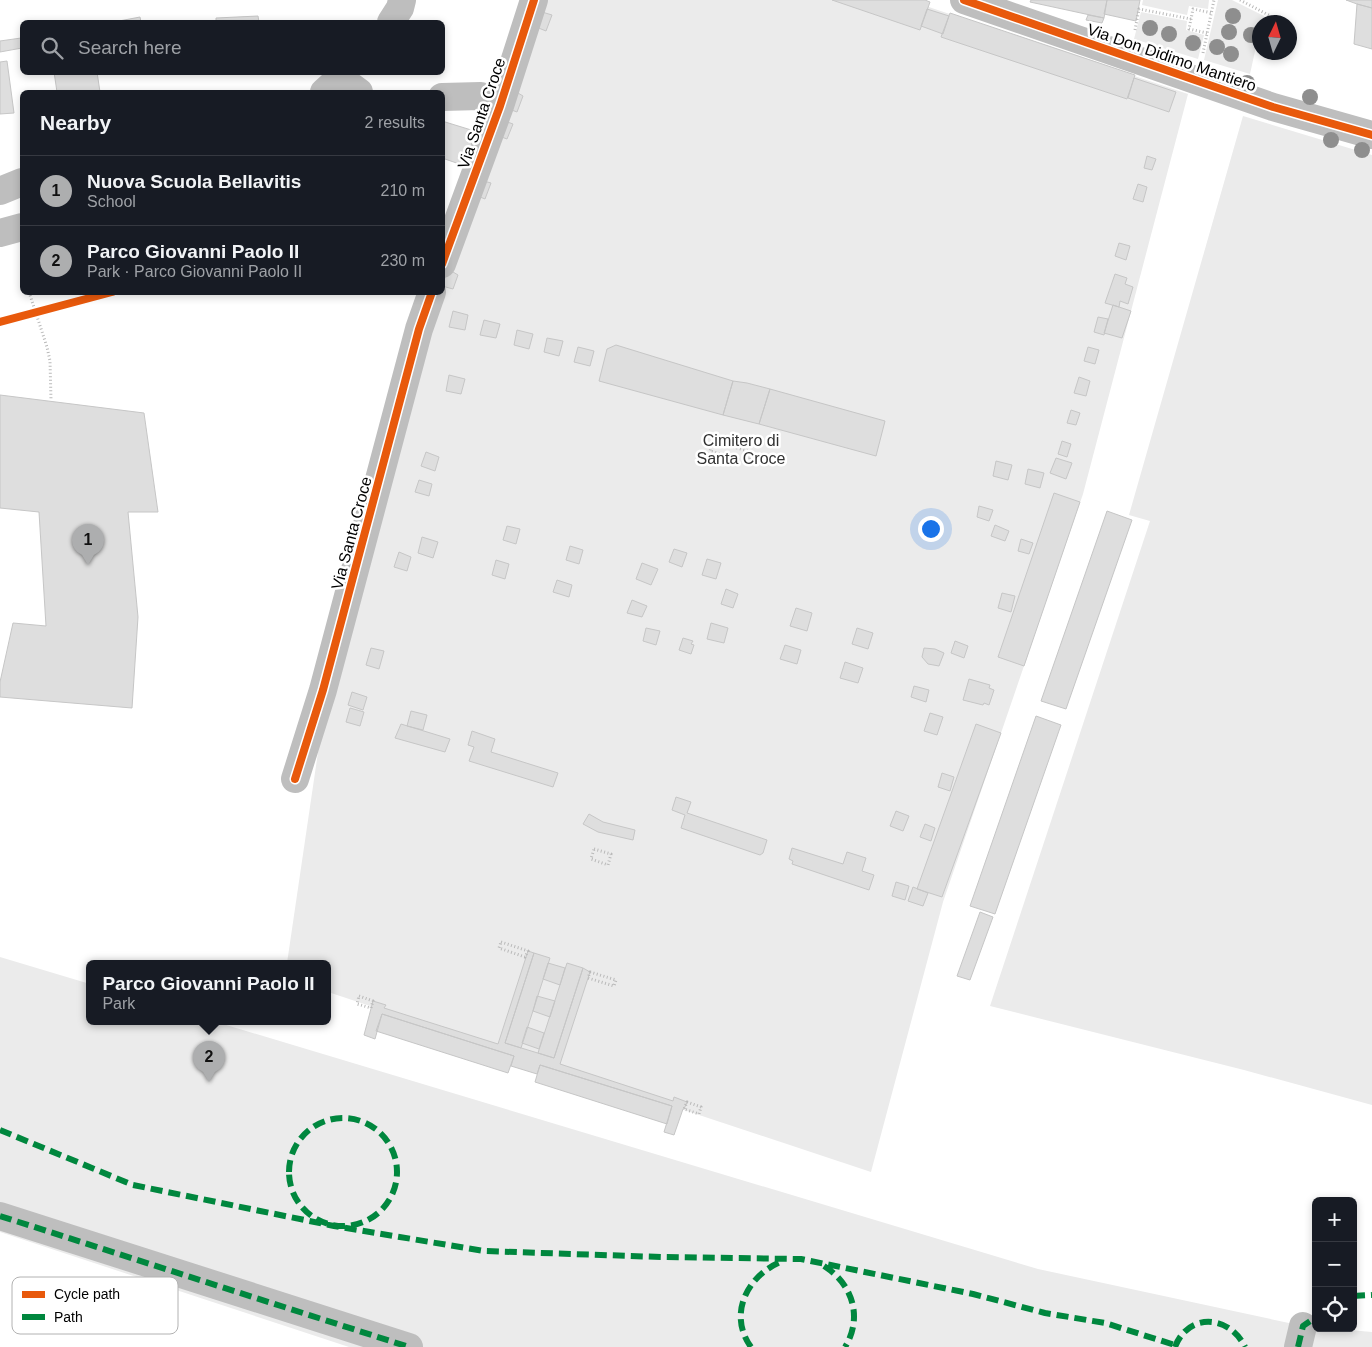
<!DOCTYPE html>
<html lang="en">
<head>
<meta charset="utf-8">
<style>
  :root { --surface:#171b24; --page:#20242c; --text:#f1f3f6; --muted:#9ea1a6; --line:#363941; --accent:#adaeaf }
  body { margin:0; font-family:Arial,sans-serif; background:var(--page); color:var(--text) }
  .controls { position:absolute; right:15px; bottom:15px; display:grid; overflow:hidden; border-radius:8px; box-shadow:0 2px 8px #0003 }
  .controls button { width:45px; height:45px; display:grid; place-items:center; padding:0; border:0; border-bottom:1px solid var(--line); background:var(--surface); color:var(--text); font:25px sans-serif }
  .compass { position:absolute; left:1252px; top:15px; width:45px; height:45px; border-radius:50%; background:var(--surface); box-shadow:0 2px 8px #0003; rotate:5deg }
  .you { position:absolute; left:930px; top:528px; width:18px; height:18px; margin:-12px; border:4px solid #fff; border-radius:50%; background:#1a73e8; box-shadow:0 0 0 8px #1a73e833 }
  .badge { display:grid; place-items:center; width:32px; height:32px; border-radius:50%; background:var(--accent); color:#111; font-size:16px; font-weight:700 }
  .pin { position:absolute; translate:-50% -41px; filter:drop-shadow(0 1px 2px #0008) }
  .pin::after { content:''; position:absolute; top:26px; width:18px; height:15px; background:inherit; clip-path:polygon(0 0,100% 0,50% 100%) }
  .popup { position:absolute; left:86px; top:960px; width:245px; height:65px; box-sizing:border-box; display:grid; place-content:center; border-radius:8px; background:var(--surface); filter:drop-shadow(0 1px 4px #0005); font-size:16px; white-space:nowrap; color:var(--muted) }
  .popup b { font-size:19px; color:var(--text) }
  .popup::after { content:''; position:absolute; left:50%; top:100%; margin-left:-10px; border:10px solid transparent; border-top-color:var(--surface) }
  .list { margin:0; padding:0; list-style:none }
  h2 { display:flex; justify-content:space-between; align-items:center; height:65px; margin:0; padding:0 20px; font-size:21px }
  h2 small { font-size:16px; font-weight:400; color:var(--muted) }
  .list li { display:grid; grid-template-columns:32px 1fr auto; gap:15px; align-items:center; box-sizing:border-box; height:70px; padding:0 20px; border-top:1px solid var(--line) }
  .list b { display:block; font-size:19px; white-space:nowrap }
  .list p { margin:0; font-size:16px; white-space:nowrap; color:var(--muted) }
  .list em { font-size:16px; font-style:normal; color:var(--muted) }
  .icon { flex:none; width:28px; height:28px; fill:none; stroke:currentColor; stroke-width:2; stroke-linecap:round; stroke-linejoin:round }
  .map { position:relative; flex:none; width:1372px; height:1347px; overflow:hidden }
  .search { position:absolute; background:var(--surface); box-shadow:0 2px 8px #0003; left:20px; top:20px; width:425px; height:55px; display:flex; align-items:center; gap:12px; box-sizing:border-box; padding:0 18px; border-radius:8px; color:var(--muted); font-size:19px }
  .panel { position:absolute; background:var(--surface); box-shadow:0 2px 8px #0003; left:20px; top:90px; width:425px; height:205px; border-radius:8px }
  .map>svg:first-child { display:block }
  .green { fill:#ebebeb }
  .building { fill:#dedede; stroke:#c6c6c6 }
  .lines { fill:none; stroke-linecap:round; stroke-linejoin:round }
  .path { stroke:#b9b9b9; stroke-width:3; stroke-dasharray:1 2.5; stroke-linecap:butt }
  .minor { stroke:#bebebe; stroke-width:28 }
  .quiet { stroke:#00873e; stroke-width:6; stroke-dasharray:12 6; stroke-linecap:butt }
  .cycleway-casing { stroke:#fff; stroke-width:11 }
  .cycleway { stroke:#e8590c; stroke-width:8 }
  .tree { fill:#8e8e8e }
  .labels { text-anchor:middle; stroke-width:5; stroke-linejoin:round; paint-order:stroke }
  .street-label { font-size:16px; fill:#000; stroke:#fff }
  .park-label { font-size:16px; fill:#313131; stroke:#fff }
  .key { fill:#fff; stroke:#b2b2b2; stroke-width:1 }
  .key-label { font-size:14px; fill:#000 }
</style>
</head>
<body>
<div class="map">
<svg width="1372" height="1347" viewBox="0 0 1372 1347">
  <rect width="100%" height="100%" fill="#fff"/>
  <path class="green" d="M544,0h364l280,94 -105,400 -140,408 -72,270 -543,-180v-29h-41l39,-265 116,-406 1,-12z
    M1143,0h66l-1,9 -19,-3 -2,9 -45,-10z
    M1218,0h14l32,16 -2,6h-2l-1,11 -9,41 -46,-14z
    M1141,12l46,9 -1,9 18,5 -6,24 -64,-20z
    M1243,116l129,39v950l-128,-35 -254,-64 160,-485 -21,-6z
    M0,957l90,27v37h123l825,248 265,57 69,6v15h-1023l-349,-115z"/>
  <path class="building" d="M832,0h93l5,2 -10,28z
    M1031,0h76l-3,18 -74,-16z
    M1107,0h33l-4,21 -32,-7z
    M1346,0h26v8l-15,-4z
    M1357,4l15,4v41l-18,-5z
    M927,9l22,7 -6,18 -22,-8z
    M542,12l10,3 -6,16 -10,-4z
    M950,13l185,62 -8,24 -186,-62z
    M1088,15l16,3 -2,5 -16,-3z
    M258,16l1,6h-43v-4z
    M140,17l1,5h-27z
    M21,38l1,10 -22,4v-11z
    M7,61l7,52 -14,1v-52z
    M54,72h43l3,20h-43z
    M1134,78l42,14 -7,20 -41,-14z
    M513,90l10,6 -6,16 -11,-4z
    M502,120l11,4 -6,15 -11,-4z
    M442,121l39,12 -10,35 -29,-10z
    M1147,156l9,3 -4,11 -8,-2z
    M480,180l11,3 -6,16 -10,-4z
    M1138,184l9,3 -4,15 -10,-3z
    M1119,243l11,3 -4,14 -11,-4z
    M448,269l10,6 -5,14 -11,-3z
    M1115,274l12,4 -2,6 8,3 -5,17 -8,-3 -1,6 -14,-4z
    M1113,305l18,6 -9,27 -18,-5z
    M453,311l15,4 -3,15 -16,-3z
    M1098,317l10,2 -4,16 -10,-3z
    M484,320l16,4 -4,14 -16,-3z
    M517,330l16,4 -4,15 -15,-4z
    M547,338l16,3 -4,15 -15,-4z
    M616,345l117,36 -10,34 -124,-34 8,-32z
    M578,347l16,4 -4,15 -16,-4z
    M1088,347l11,3 -4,14 -11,-3z
    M449,375l16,4 -4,15 -15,-3z
    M1079,377l11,4 -4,15 -12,-3z
    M733,381l14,2 23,6 -11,35 -36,-9z
    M770,389l115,32 -9,35 -117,-32z
    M0,395l144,18 14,99h-30l10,105 -6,91 -132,-11v-15l13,-59 33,3 -7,-114 -39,-4z
    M1071,410l9,3 -4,12 -9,-2z
    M1062,441l9,3 -4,13 -9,-3z
    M426,452l13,5 -4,14 -14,-5z
    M1056,458l16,5 -6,16 -16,-6z
    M996,461l16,4 -4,15 -15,-4z
    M1028,469l16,4 -4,15 -15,-4z
    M419,480l13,4 -3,12 -14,-4z
    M1054,493l26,9 -56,164 -26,-9z
    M979,506l14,4 -4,11 -12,-4z
    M1107,511l25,9 -66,189 -25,-8z
    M995,525l14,6 -4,10 -14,-5z
    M507,526l13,3 -4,15 -13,-4z
    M422,537l16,5 -5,16 -15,-5z
    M1021,539l12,4 -4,11 -11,-3z
    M570,546l13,4 -4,14 -13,-4z
    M674,549l13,4 -5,14 -13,-5z
    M399,552l12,5 -4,14 -13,-4z
    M707,559l14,4 -5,16 -14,-4z
    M496,560l13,4 -4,15 -13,-4z
    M642,563l16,6 -7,16 -15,-6z
    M557,580l15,5 -3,12 -16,-5z
    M726,589l12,5 -5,14 -12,-4z
    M1002,593l13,3 -4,16 -13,-4z
    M632,600l15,6 -5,11 -15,-4z
    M796,608l16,5 -5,18 -17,-5z
    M711,623l17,5 -4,15 -17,-4z
    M646,628l14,3 -4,14 -13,-4z
    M857,628l16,5 -5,16 -16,-5z
    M683,638l10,3 -2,3 3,1 -3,9 -12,-4z
    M955,641l13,5 -4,12 -13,-5z
    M785,645l16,5 -4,14 -17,-5z
    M371,648l13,3 -5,18 -13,-4z
    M924,648l11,1 9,4 -5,13 -11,-2 -6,-7z
    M845,662l18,6 -5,15 -18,-5z
    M969,679l21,6 -1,3 5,2 -5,15 -5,-2 -1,2 -20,-5z
    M914,686l15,4 -3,12 -15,-5z
    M352,692l15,5 -4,13 -15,-5z
    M350,708l14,4 -4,14 -14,-4z
    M411,711l16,4 -4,15 -16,-4z
    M930,713l13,4 -6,18 -13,-4z
    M1036,716l25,9 -66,189 -25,-8z
    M401,724l49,15 -5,13 -50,-14z
    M976,724l25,9 -59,164 -25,-8z
    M472,731l23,8 -4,13 67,21 -5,14 -84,-26 5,-14 -6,-2z
    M942,773l12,4 -4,14 -12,-4z
    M676,797l15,5 -4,11 80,27 -4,13 -3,2 -79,-27 4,-13 -13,-5z
    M896,811l13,5 -6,15 -13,-5z
    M589,814l14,8 32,8 -2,10 -35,-8 -15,-8z
    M925,824l10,4 -4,13 -11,-4z
    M792,848l51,16 4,-12 19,6 -4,13 12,4 -5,15 -77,-26 1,-3 -4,-2z
    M896,882l13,4 -4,14 -13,-4z
    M913,887l15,6 -5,13 -15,-5z
    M980,912l13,5 -23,63 -13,-4z
    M528,951l6,2 -29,90 49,15 29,-90 7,4 -30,92 113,37 1,-4 13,5 -3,7h-1l-9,26 -10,-3 8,-26 -132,-41 -3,9 -26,-8 3,-10 -132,-42 -7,25 -11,-4 9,-34 13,4 -2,3 114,36z
    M534,953l16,5 -29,90 -16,-5z
    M548,963l17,5 -5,17 -17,-6z
    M567,963l16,5 -29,90 -16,-5z
    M537,996l18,5 -5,16 -17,-6z
    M382,1014l132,42 -6,17 -132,-42z
    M527,1027l17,6 -5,16 -17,-6z
    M540,1065l132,41 -5,18 -132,-42z"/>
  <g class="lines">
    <path class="path" d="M1240,0l42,22
      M1135,30l4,-21 52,10
      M1207,33l-18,-4 4,-20 19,4
      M1203,53l11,-53
      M29,292l18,55 3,14 1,39
      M713,441l38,11 -2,10 -39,-11z
      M594,849l17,5 -3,11 -17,-6z
      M501,942l27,9 -3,6 -26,-9z
      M590,972l26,8 -2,6 -26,-8z
      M359,996l14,5 -2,7 -14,-4z
      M687,1102l14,5 -2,7 -15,-5z"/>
    <path class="minor" d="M964,0l309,107 99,28
      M391,22l9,-14 2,-8
      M340,78l19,14
      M324,92l22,-20
      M442,97l39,-1 19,10
      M0,191l22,-9
      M0,233l22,-6
      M442,264l58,-158 34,-106
      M295,779l28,-89 96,-361 13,-37
      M0,1216l409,131
      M1298,1347l5,-21"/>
    <path class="quiet" d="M289 1172a54 54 0 1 1 108 0a54 54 0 1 1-108 0Z
      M0,1130l133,55 201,41 150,25 177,6 140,2 172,35 72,19 60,10 70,22
      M0,1216l409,131
      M824,1266c29,18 39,52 21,81
      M1353,1296l19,-1
      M751,1347c-24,-33 -3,-73 32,-86
      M1175,1347c13,-35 55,-32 70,0
      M1298,1347l5,-21 13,-9"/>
    <g class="cycleway-casing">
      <path id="cycleway" d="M964,0l309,107 99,28
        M442,264l58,-158 34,-106
        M0,322l112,-30
        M295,779l28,-89 96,-361 13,-37"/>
    </g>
    <use href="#cycleway" class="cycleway"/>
  </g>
  <g class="tree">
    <circle cx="1233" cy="16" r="8"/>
    <circle cx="1150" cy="28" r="8"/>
    <circle cx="1229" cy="32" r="8"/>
    <circle cx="1169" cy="34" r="8"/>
    <circle cx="1251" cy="35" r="8"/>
    <circle cx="1193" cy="43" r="8"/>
    <circle cx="1217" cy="47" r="8"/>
    <circle cx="1231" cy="54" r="8"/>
    <circle cx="1247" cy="83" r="8"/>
    <circle cx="1310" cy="97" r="8"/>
    <circle cx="1331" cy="140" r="8"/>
    <circle cx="1362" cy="150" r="8"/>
  </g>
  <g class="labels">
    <g class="street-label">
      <text transform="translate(1172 57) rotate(19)" y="6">Via Don Didimo Mantiero</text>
      <text transform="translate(481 113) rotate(-71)" y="6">Via Santa Croce</text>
      <text transform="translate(351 533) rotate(-75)" y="6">Via Santa Croce</text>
    </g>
    <g class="park-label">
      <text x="741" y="446">Cimitero di<tspan x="741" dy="18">Santa Croce</tspan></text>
    </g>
  </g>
  <rect x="12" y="1277" width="166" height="57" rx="8" class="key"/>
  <rect x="22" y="1291" width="23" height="7" fill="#e8590c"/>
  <rect x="22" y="1314" width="23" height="6" fill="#00873e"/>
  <g class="key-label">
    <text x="54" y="1299">Cycle path</text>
    <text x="54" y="1322">Path</text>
  </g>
</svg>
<div class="controls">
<button>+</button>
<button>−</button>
<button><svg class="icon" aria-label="locate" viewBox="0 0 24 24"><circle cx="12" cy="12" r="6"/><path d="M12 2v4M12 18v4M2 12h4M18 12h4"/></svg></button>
</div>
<svg class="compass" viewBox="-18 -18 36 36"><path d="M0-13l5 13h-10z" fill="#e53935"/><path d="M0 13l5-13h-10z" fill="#9ea1a6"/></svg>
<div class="you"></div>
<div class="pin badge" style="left:88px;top:565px">1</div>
<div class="pin badge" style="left:209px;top:1082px">2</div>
<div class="popup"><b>Parco Giovanni Paolo II</b>Park</div>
<div class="search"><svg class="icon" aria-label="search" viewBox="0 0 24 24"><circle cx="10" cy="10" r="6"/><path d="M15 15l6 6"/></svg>Search here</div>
<section class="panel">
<h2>Nearby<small>2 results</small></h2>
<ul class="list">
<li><span class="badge">1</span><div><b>Nuova Scuola Bellavitis</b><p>School</p></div><em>210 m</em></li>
<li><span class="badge">2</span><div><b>Parco Giovanni Paolo II</b><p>Park · Parco Giovanni Paolo II</p></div><em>230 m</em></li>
</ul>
</section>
</div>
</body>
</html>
